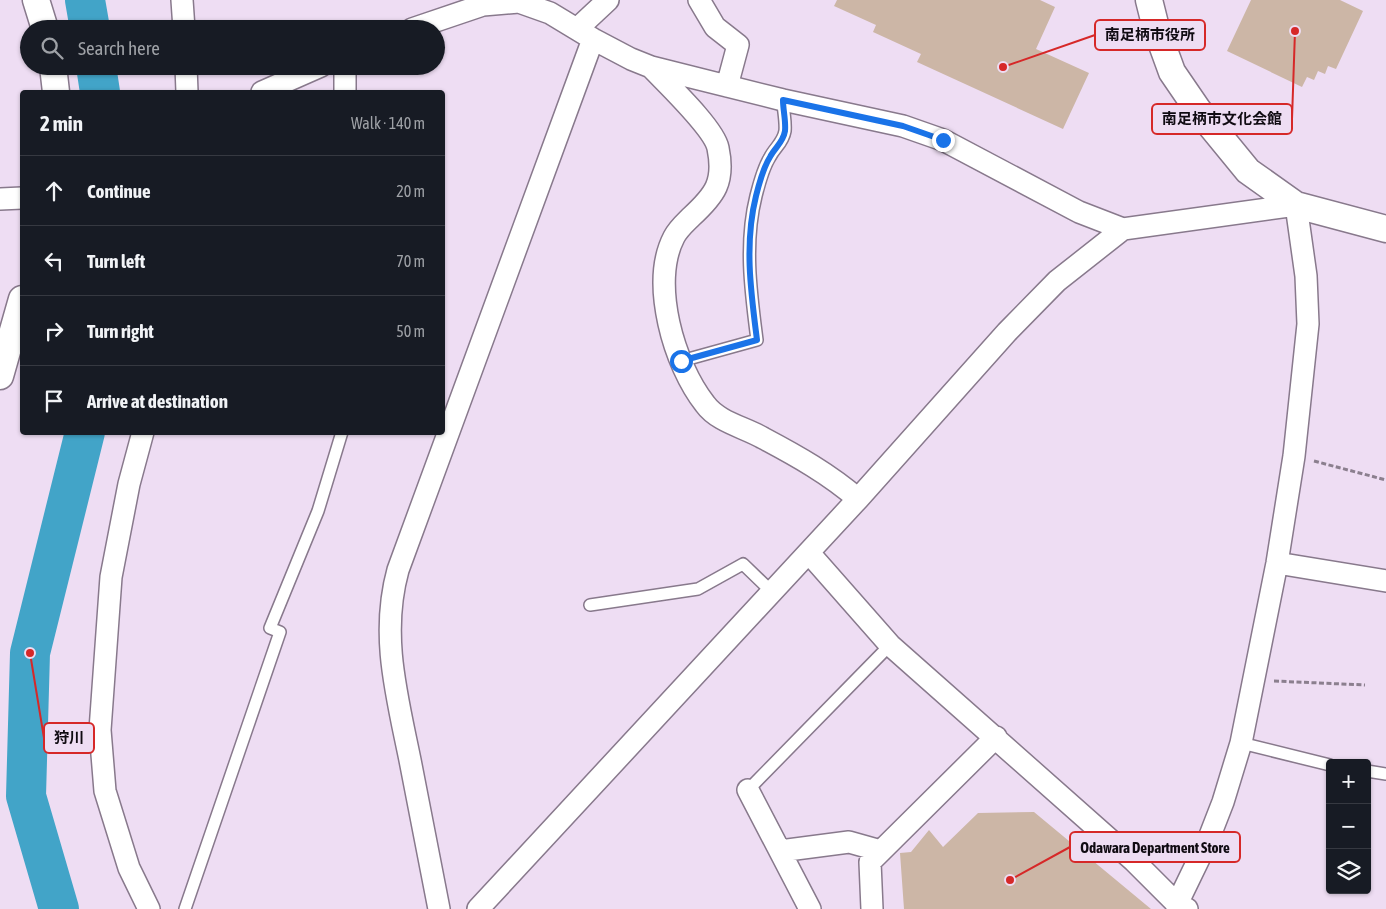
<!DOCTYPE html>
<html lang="en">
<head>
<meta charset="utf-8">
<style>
  :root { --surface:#171b24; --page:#20242c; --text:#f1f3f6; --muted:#9ea1a6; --line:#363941 }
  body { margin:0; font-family:"Asap Condensed","Noto Sans JP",sans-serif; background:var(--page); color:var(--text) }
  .controls { position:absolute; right:15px; bottom:15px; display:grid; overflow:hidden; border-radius:5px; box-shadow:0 1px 4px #0004 }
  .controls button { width:45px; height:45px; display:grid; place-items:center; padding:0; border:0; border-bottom:1px solid var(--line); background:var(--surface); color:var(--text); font:25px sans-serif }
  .stop { position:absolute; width:15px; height:15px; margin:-11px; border:4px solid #1a73e8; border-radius:50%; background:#fff }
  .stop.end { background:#1a73e8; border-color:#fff; box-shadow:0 1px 5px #0008 }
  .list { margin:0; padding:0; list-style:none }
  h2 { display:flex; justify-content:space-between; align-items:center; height:65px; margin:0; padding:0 20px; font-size:21px }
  h2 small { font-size:16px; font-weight:400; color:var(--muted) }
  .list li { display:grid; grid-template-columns:32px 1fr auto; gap:15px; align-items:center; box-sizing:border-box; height:70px; padding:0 20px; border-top:1px solid var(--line) }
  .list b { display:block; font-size:19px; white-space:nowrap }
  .list em { font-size:16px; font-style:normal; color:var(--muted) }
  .icon { flex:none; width:28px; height:28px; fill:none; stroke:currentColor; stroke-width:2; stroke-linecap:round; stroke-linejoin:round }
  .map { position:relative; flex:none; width:1386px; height:909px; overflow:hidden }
  .search { position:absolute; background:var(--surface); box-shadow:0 1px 4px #0004; left:20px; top:20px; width:425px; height:55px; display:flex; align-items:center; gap:12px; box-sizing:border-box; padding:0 18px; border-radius:28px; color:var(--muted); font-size:19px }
  .panel { position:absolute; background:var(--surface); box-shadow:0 1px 4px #0004; left:20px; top:90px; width:425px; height:345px; border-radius:5px }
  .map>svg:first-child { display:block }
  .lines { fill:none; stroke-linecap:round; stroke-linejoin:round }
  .river { stroke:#42a4c8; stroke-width:40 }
  .building { fill:#ccb6a6 }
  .service-casing { stroke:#88798c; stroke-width:14 }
  .minor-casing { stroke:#88798c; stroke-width:24 }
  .tertiary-casing { stroke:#88798c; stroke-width:29 }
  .path { stroke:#8b7f8e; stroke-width:3; stroke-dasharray:5 2.5; stroke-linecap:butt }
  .service { stroke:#fff; stroke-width:11 }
  .minor { stroke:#fff; stroke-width:21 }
  .tertiary { stroke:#fff; stroke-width:26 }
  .route { stroke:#1a73e8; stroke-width:6 }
  .leader { fill:none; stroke:#d62828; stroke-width:2 }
  .callout-dot { fill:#d62828; stroke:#eeddf3; stroke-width:2 }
  .callout { fill:#eeddf3; stroke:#d62828; stroke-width:2 }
  .callout-label { font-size:15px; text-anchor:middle; font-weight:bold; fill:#100b12 }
</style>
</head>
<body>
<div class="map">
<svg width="1386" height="909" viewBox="0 0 1386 909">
  <rect width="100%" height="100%" fill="#eeddf3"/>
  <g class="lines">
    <path class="river" d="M85,0l5,29
      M96,66l4,26
      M59,909l-33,-113 4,-143 55,-221"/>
  </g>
  <path class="building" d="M837,0h203l15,7 -19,42 53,24 -26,56 -146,-67 4,-8 -48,-22 3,-7 -42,-19z
    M1251,0h89l23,11 -27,58 -8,-3 -3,8 -7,-3 -4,9 -7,-3 -5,10 -75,-36z
    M1034,812l117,97h-247l-4,-56 11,-1 18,-22 14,17 35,-34z"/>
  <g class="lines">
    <g class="service-casing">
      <path id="service" d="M681,361l76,-21c-6,-47 -13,-96 -1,-144 3,-12 7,-28 14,-39 5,-10 13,-14 15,-26 1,-10 -2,-21 -2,-31
        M590,605l108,-16 45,-25 29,28
        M1241,743l89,22
        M1367,771l19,3
        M748,790l142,-145
        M185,909l95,-277 -10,-4 48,-117 24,-79"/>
    </g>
    <g class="minor-casing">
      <path id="minor" d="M182,0l2,29
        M699,0l16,27 23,18 -11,41
        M412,29l71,-24 36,-3 31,11 43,26 38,20 20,8 132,33 120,26 40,14 136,72 44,17 173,-24 10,71 2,48 -14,132 -17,107 -36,180 -18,59 -14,36 -32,66v5
        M577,29l31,-29
        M186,66l1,26
        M345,66v26
        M651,67c16,17 63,61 67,81 7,34 -3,47 -27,69 -6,6 -13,12 -17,20 -24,46 0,128 31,167 13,18 39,23 58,34 34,18 66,36 95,61
        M262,92l59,-26
        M0,199l22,-1
        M143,432l-14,52 -18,93 -11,153 5,61 24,77 20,41
        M809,553l81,92 244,216 43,43 10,5
        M1277,563l109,18
        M748,790l62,119
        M780,851l69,-9 32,9
        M439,909c-10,-50 -19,-99 -29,-149 -13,-64 -30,-125 -12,-190l195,-531
        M478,909l380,-410 149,-167 50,-51 66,-52
        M872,909l-2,-47 126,-125"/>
    </g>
    <g class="tertiary-casing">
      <path id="tertiary" d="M36,0l9,29
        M1149,0l7,28 16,44 26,38 50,61 48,34 90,24
        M53,66l3,26
        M0,376l22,-77"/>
    </g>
    <path class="path" d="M1314,461l72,19
      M1274,681l91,4"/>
    <use href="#service" class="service"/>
    <use href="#minor" class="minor"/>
    <use href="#tertiary" class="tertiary"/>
  </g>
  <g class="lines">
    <path class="route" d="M681,361l76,-21c-6,-47 -13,-96 -1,-144 3,-12 7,-28 14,-39 5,-10 13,-14 15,-26 1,-10 -2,-21 -2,-31l120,26 40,14"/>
  </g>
  <path class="leader" d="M1003 67L1095 35M1295 31L1292 119M30 653L44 738M1010 880L1070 847"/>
  <g class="callout-dot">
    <circle cx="1003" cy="67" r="5"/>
    <circle cx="1295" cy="31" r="5"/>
    <circle cx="30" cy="653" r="5"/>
    <circle cx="1010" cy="880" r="5"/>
  </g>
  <g class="callout">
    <rect x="1095" y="20" width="110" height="30" rx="5"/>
    <rect x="1152" y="104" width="140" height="30" rx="5"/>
    <rect x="44" y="723" width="50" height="30" rx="5"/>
    <rect x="1070" y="832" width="170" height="30" rx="5"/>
  </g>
  <g class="callout-label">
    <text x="1150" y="40">南足柄市役所</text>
    <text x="1222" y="124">南足柄市文化会館</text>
    <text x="69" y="743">狩川</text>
    <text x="1155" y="853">Odawara Department Store</text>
  </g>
</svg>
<div class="controls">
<button>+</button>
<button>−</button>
<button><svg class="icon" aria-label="layers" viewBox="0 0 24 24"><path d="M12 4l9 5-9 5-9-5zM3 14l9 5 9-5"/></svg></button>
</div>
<div class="stop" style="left:681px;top:361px"></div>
<div class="stop end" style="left:943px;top:140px"></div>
<div class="search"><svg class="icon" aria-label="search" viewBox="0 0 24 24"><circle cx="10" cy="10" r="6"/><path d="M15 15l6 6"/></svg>Search here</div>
<section class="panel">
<h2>2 min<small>Walk · 140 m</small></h2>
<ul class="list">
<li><svg class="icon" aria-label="ahead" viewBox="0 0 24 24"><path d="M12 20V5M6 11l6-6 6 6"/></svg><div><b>Continue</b></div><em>20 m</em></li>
<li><svg class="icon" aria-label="left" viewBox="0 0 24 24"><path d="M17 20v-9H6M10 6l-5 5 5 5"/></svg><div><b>Turn left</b></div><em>70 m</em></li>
<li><svg class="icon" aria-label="right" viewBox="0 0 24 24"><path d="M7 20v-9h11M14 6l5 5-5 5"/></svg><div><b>Turn right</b></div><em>50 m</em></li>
<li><svg class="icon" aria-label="arrive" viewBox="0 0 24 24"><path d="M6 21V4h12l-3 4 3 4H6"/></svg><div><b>Arrive at destination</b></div></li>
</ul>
</section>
</div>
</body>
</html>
